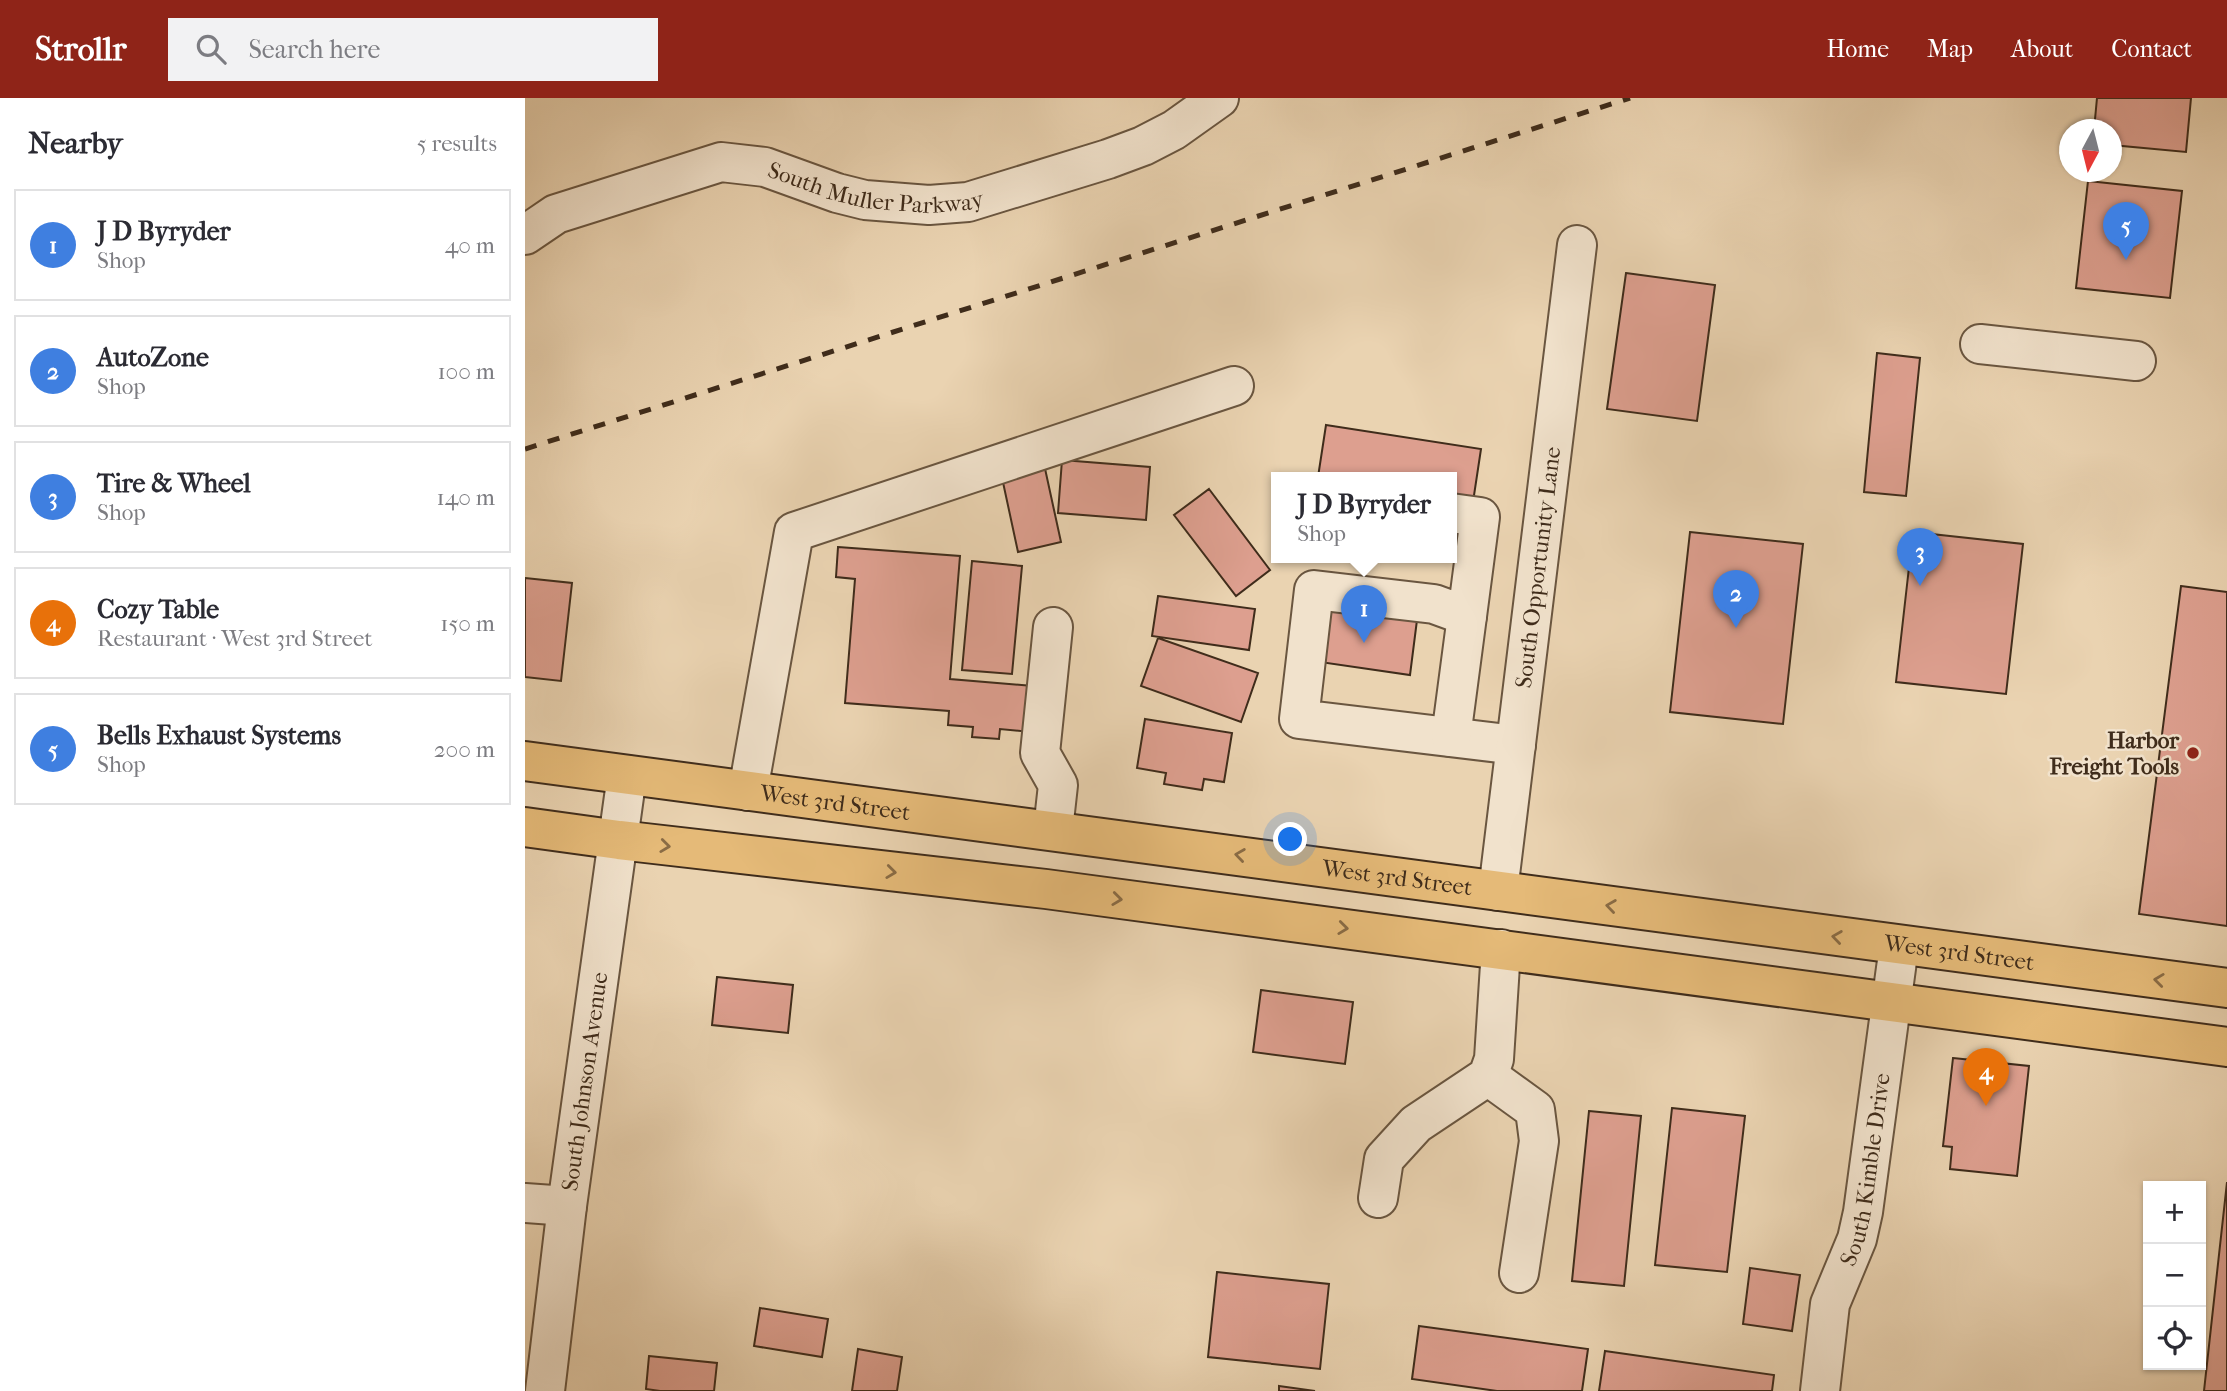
<!DOCTYPE html>
<html lang="en">
<head>
<meta charset="utf-8">
<style>
  :root { --surface:#fff; --page:#f2f2f3; --text:#2b2b33; --muted:#7c7c81; --line:#e1e1e2; --accent:#8f2418 }
  body { margin:0; font-family:"IM FELL French Canon",serif; background:var(--page); color:var(--text) }
  .controls { position:absolute; right:21px; bottom:21px; display:grid; overflow:hidden; border-radius:0px; box-shadow:0 2px 5px #0004 }
  .controls button { width:63px; height:63px; display:grid; place-items:center; padding:0; border:0; border-bottom:2px solid var(--line); background:var(--surface); color:var(--text); font:35px sans-serif }
  .compass { position:absolute; left:1534px; top:21px; width:63px; height:63px; border-radius:50%; background:var(--surface); box-shadow:0 2px 5px #0004; rotate:187deg }
  .you { position:absolute; left:766px; top:742px; width:24px; height:24px; margin:-18px; border:5px solid #fff; border-radius:50%; background:#1a73e8; box-shadow:0 0 0 10px #1a73e833 }
  .badge { display:grid; place-items:center; width:46px; height:46px; border-radius:50%; background:var(--accent); color:#fff; font-size:23px; font-weight:700 }
  .pin { position:absolute; translate:-50% -58px; filter:drop-shadow(0 2px 4px #0008) }
  .pin::after { content:''; position:absolute; top:37px; width:24px; height:21px; background:inherit; clip-path:polygon(0 0,100% 0,50% 100%) }
  .popup { position:absolute; left:746px; top:374px; width:186px; height:91px; box-sizing:border-box; display:grid; place-content:center; border-radius:0px; background:var(--surface); filter:drop-shadow(0 2px 5px #0005); font-size:23px; white-space:nowrap; color:var(--muted) }
  .popup b { font-size:26px; color:var(--text) }
  .popup::after { content:''; position:absolute; left:50%; top:100%; margin-left:-14px; border:14px solid transparent; border-top-color:var(--surface) }
  .list { margin:0; padding:0; list-style:none }
  h2 { display:flex; justify-content:space-between; align-items:center; height:91px; margin:0; padding:0 28px; font-size:30px }
  h2 small { font-size:23px; font-weight:400; color:var(--muted) }
  .list li { display:grid; grid-template-columns:46px 1fr auto; gap:21px; align-items:center; box-sizing:border-box; height:112px; margin:0 14px 14px; padding:0 14px; border:2px solid var(--line); border-radius:0px }
  .list b { display:block; font-size:26px; white-space:nowrap }
  .list p { margin:0; font-size:23px; white-space:nowrap; color:var(--muted) }
  .list em { font-size:23px; font-style:normal; color:var(--muted) }
  .icon { flex:none; width:38px; height:38px; fill:none; stroke:currentColor; stroke-width:2; stroke-linecap:round; stroke-linejoin:round }
  .map { position:relative; flex:none; width:1702px; height:1293px; overflow:hidden }
  header { display:flex; align-items:center; gap:42px; box-sizing:border-box; height:98px; padding:0 35px; background:var(--accent); color:#fff }
  header strong { font-size:33px }
  nav { display:flex; gap:38px; margin-inline-start:auto; font-size:24px }
  .search { width:490px; height:63px; background:var(--page); display:flex; align-items:center; gap:18px; box-sizing:border-box; padding:0 24px; border-radius:0px; color:var(--muted); font-size:26px }
  main { display:flex }
  aside { flex:1; background:var(--surface) }
  .map>svg:first-child { display:block }
  .building { fill:#dd9f8f; stroke:#3f2c1b; stroke-width:2 }
  .lines { fill:none; stroke-linecap:round; stroke-linejoin:round }
  .minor-casing { stroke:#6a5640; stroke-width:42 }
  .major-casing { stroke:#3f2c1b; stroke-width:42 }
  .minor { stroke:#f1e2cc; stroke-width:38 }
  .major { stroke:#e5ba78; stroke-width:38 }
  .rail { stroke:#3f2c1b; stroke-width:5; stroke-dasharray:12 12; stroke-linecap:butt }
  .oneway { stroke:#8a6c45 }
  .poi-dot { fill:#8f2418; stroke:#f1e2cc; stroke-width:2.5 }
  .labels { text-anchor:middle; stroke-width:5; stroke-linejoin:round; paint-order:stroke }
  .street-label { font-size:23px; fill:#3f2c1b; stroke:#f1e2cc }
  .poi-label { font-size:23px; font-weight:bold; fill:#3f2c1b; stroke:#f1e2cc; text-anchor:end }
</style>
</head>
<body>
<header>
<strong>Strollr</strong>
<div class="search"><svg class="icon" aria-label="search" viewBox="0 0 24 24"><circle cx="10" cy="10" r="6"/><path d="M15 15l6 6"/></svg>Search here</div>
<nav><a>Home</a><a>Map</a><a>About</a><a>Contact</a></nav>
</header>
<main>
<aside>
<h2>Nearby<small>5 results</small></h2>
<ul class="list">
<li><span class="badge" style="background:#3f7fe0">1</span><div><b>J D Byryder</b><p>Shop</p></div><em>40 m</em></li>
<li><span class="badge" style="background:#3f7fe0">2</span><div><b>AutoZone</b><p>Shop</p></div><em>100 m</em></li>
<li><span class="badge" style="background:#3f7fe0">3</span><div><b>Tire &amp; Wheel</b><p>Shop</p></div><em>140 m</em></li>
<li><span class="badge" style="background:#e8710a">4</span><div><b>Cozy Table</b><p>Restaurant · West 3rd Street</p></div><em>150 m</em></li>
<li><span class="badge" style="background:#3f7fe0">5</span><div><b>Bells Exhaust Systems</b><p>Shop</p></div><em>200 m</em></li>
</ul>
</aside>
<div class="map">
<svg width="1702" height="1293" viewBox="0 0 1702 1293">
  <rect width="100%" height="100%" fill="#ead3b1"/>
  <filter id="stains"><feTurbulence type="fractalNoise" baseFrequency=".00286" numOctaves="4"/><feColorMatrix values="0 0 0 0 .2 0 0 0 0 .09 0 0 0 0 .02 0 0 0 .5 -.17"/></filter>
  <radialGradient id="worn" r=".72"><stop offset=".6" stop-color="#630" stop-opacity="0"/><stop offset="1" stop-color="#630" stop-opacity=".3"/></radialGradient>
  <path class="building" d="M1572,0h94l-5,54 -74,-7v-15h-18z
    M1563,83l94,10 -12,107 -94,-10z
    M1101,175l89,12 -18,136 -90,-12z
    M1352,255l43,5 -14,138 -42,-4z
    M801,327l155,24 -8,53 -22,-4v-21h-133z
    M537,362l88,7 -4,53 -88,-7z
    M519,366l17,78 -43,10 -17,-79z
    M684,391l61,81 -34,26 -62,-81z
    M1165,434l113,12 -20,180 -113,-12z
    M1388,434l110,12 -17,150 -110,-12z
    M313,449l122,9 -10,123 94,8 -4,46 -40,-4 -1,10 -27,-2 1,-10 -25,-2 1,-14 -104,-8 10,-124 -19,-2z
    M447,463l50,5 -10,108 -50,-4z
    M0,480l47,5 -11,98 -36,-4z
    M1656,488l46,6v334l-88,-12z
    M633,498l97,13 -6,41 -97,-14z
    M795,508l97,14 -7,55 -97,-14z
    M633,540l100,35 -17,49 -100,-36z
    M620,621l87,14 -8,49 -20,-3 -2,11 -38,-6 2,-11 -29,-5z
    M192,879l76,8 -5,48 -76,-8z
    M736,892l92,12 -8,62 -92,-12z
    M1428,960l76,8 -12,110 -67,-7 2,-22 -9,-1z
    M1147,1010l73,8 -18,156 -72,-7z
    M1064,1013l52,5 -17,170 -52,-5z
    M1702,1084v209h-23z
    M1225,1170l50,7 -8,56 -49,-7z
    M692,1174l112,12 -9,85 -112,-12z
    M235,1210l68,11 -6,38 -68,-11z
    M894,1228l169,23 -6,42h-85l-85,-12z
    M333,1251l44,8 -5,34h-45z
    M1080,1253l169,24 -2,16h-173z
    M124,1258l68,7 -3,28h-54l-14,-2z
    M754,1288l36,5h-36z"/>
  <g class="lines">
    <g class="minor-casing">
      <g id="minor">
        <path id="s1" d="M0,137l31,-21 165,-52 44,5 72,26 28,7 64,5 39,-3 140,-43 35,-13 31,-16 45,-32"/>
        <path d="M1455,246l156,17"/>
        <path d="M926,415l29,4 -13,99 -33,-12 -120,-14 -15,129 217,26"/>
        <path d="M528,529l-13,126 18,32 -5,45"/>
        <path d="M926,639l16,-121"/>
        <path d="M223,693l46,-259 440,-146"/>
        <path id="s2" d="M973,793l79,-646"/>
        <path d="M963,978l47,34 4,31 -20,132"/>
        <path d="M853,1100l6,-39 32,-35 72,-48 6,-17 7,-110"/>
        <path d="M0,1105l42,3"/>
        <path id="s3" d="M20,1293l22,-185 60,-431"/>
        <path id="s4" d="M1295,1293l10,-87 27,-65 6,-27 36,-266"/>
      </g>
    </g>
    <g class="major-casing">
      <g id="major">
        <path id="s5" d="M0,663l1702,227"/>
        <path d="M0,729l94,13 427,49 1181,158"/>
      </g>
    </g>
    <use href="#minor" class="minor"/>
    <use href="#major" class="major"/>
    <path class="rail" d="M0,351l1105,-351"/>
  </g>
  <defs><path id="oneway-chevron" d="M-2-3.5L2.5 0L-2 3.5" fill="none" stroke-width="1.6" stroke-linecap="round" stroke-linejoin="round" transform="scale(1.75)"/></defs>
  <g class="oneway">
    <use href="#oneway-chevron" transform="translate(140 748) rotate(7)"/>
    <use href="#oneway-chevron" transform="translate(715 757) rotate(-172)"/>
    <use href="#oneway-chevron" transform="translate(366 774) rotate(7)"/>
    <use href="#oneway-chevron" transform="translate(592 801) rotate(7)"/>
    <use href="#oneway-chevron" transform="translate(1086 808) rotate(-172)"/>
    <use href="#oneway-chevron" transform="translate(818 830) rotate(7)"/>
    <use href="#oneway-chevron" transform="translate(1312 839) rotate(-172)"/>
    <use href="#oneway-chevron" transform="translate(1634 882) rotate(-173)"/>
  </g>
  <circle class="poi-dot" cx="1668" cy="655" r="7"/>
  <g class="labels">
    <g class="street-label">
      <text dy="8" stroke="none"><textPath href="#s1" startOffset="369">South Muller Parkway</textPath></text>
      <text dy="8" stroke="none"><textPath href="#s2" startOffset="326">South Opportunity Lane</textPath></text>
      <text dy="8" stroke="none"><textPath href="#s5" startOffset="313">West 3rd Street</textPath></text>
      <text dy="8" stroke="none"><textPath href="#s5" startOffset="880">West 3rd Street</textPath></text>
      <text dy="8" stroke="none"><textPath href="#s5" startOffset="1447">West 3rd Street</textPath></text>
      <text dy="8" stroke="none"><textPath href="#s3" startOffset="312">South Johnson Avenue</textPath></text>
      <text dy="8" stroke="none"><textPath href="#s4" startOffset="228">South Kimble Drive</textPath></text>
    </g>
    <g class="poi-label">
      <text x="1654" y="650">Harbor<tspan x="1654" dy="26">Freight Tools</tspan></text>
    </g>
  </g>
  <rect width="100%" height="100%" filter="url(#stains)"/>
  <rect width="100%" height="100%" fill="url(#worn)"/>
</svg>
<div class="controls">
<button>+</button>
<button>−</button>
<button><svg class="icon" aria-label="locate" viewBox="0 0 24 24"><circle cx="12" cy="12" r="6"/><path d="M12 2v4M12 18v4M2 12h4M18 12h4"/></svg></button>
</div>
<svg class="compass" viewBox="-18 -18 36 36"><path d="M0-13l5 13h-10z" fill="#e53935"/><path d="M0 13l5-13h-10z" fill="#7c7c81"/></svg>
<div class="you"></div>
<div class="pin badge" style="left:839px;top:545px;background:#3f7fe0">1</div>
<div class="popup"><b>J D Byryder</b>Shop</div>
<div class="pin badge" style="left:1211px;top:530px;background:#3f7fe0">2</div>
<div class="pin badge" style="left:1395px;top:488px;background:#3f7fe0">3</div>
<div class="pin badge" style="left:1461px;top:1008px;background:#e8710a">4</div>
<div class="pin badge" style="left:1601px;top:162px;background:#3f7fe0">5</div>
</div>
</main>
</body>
</html>
